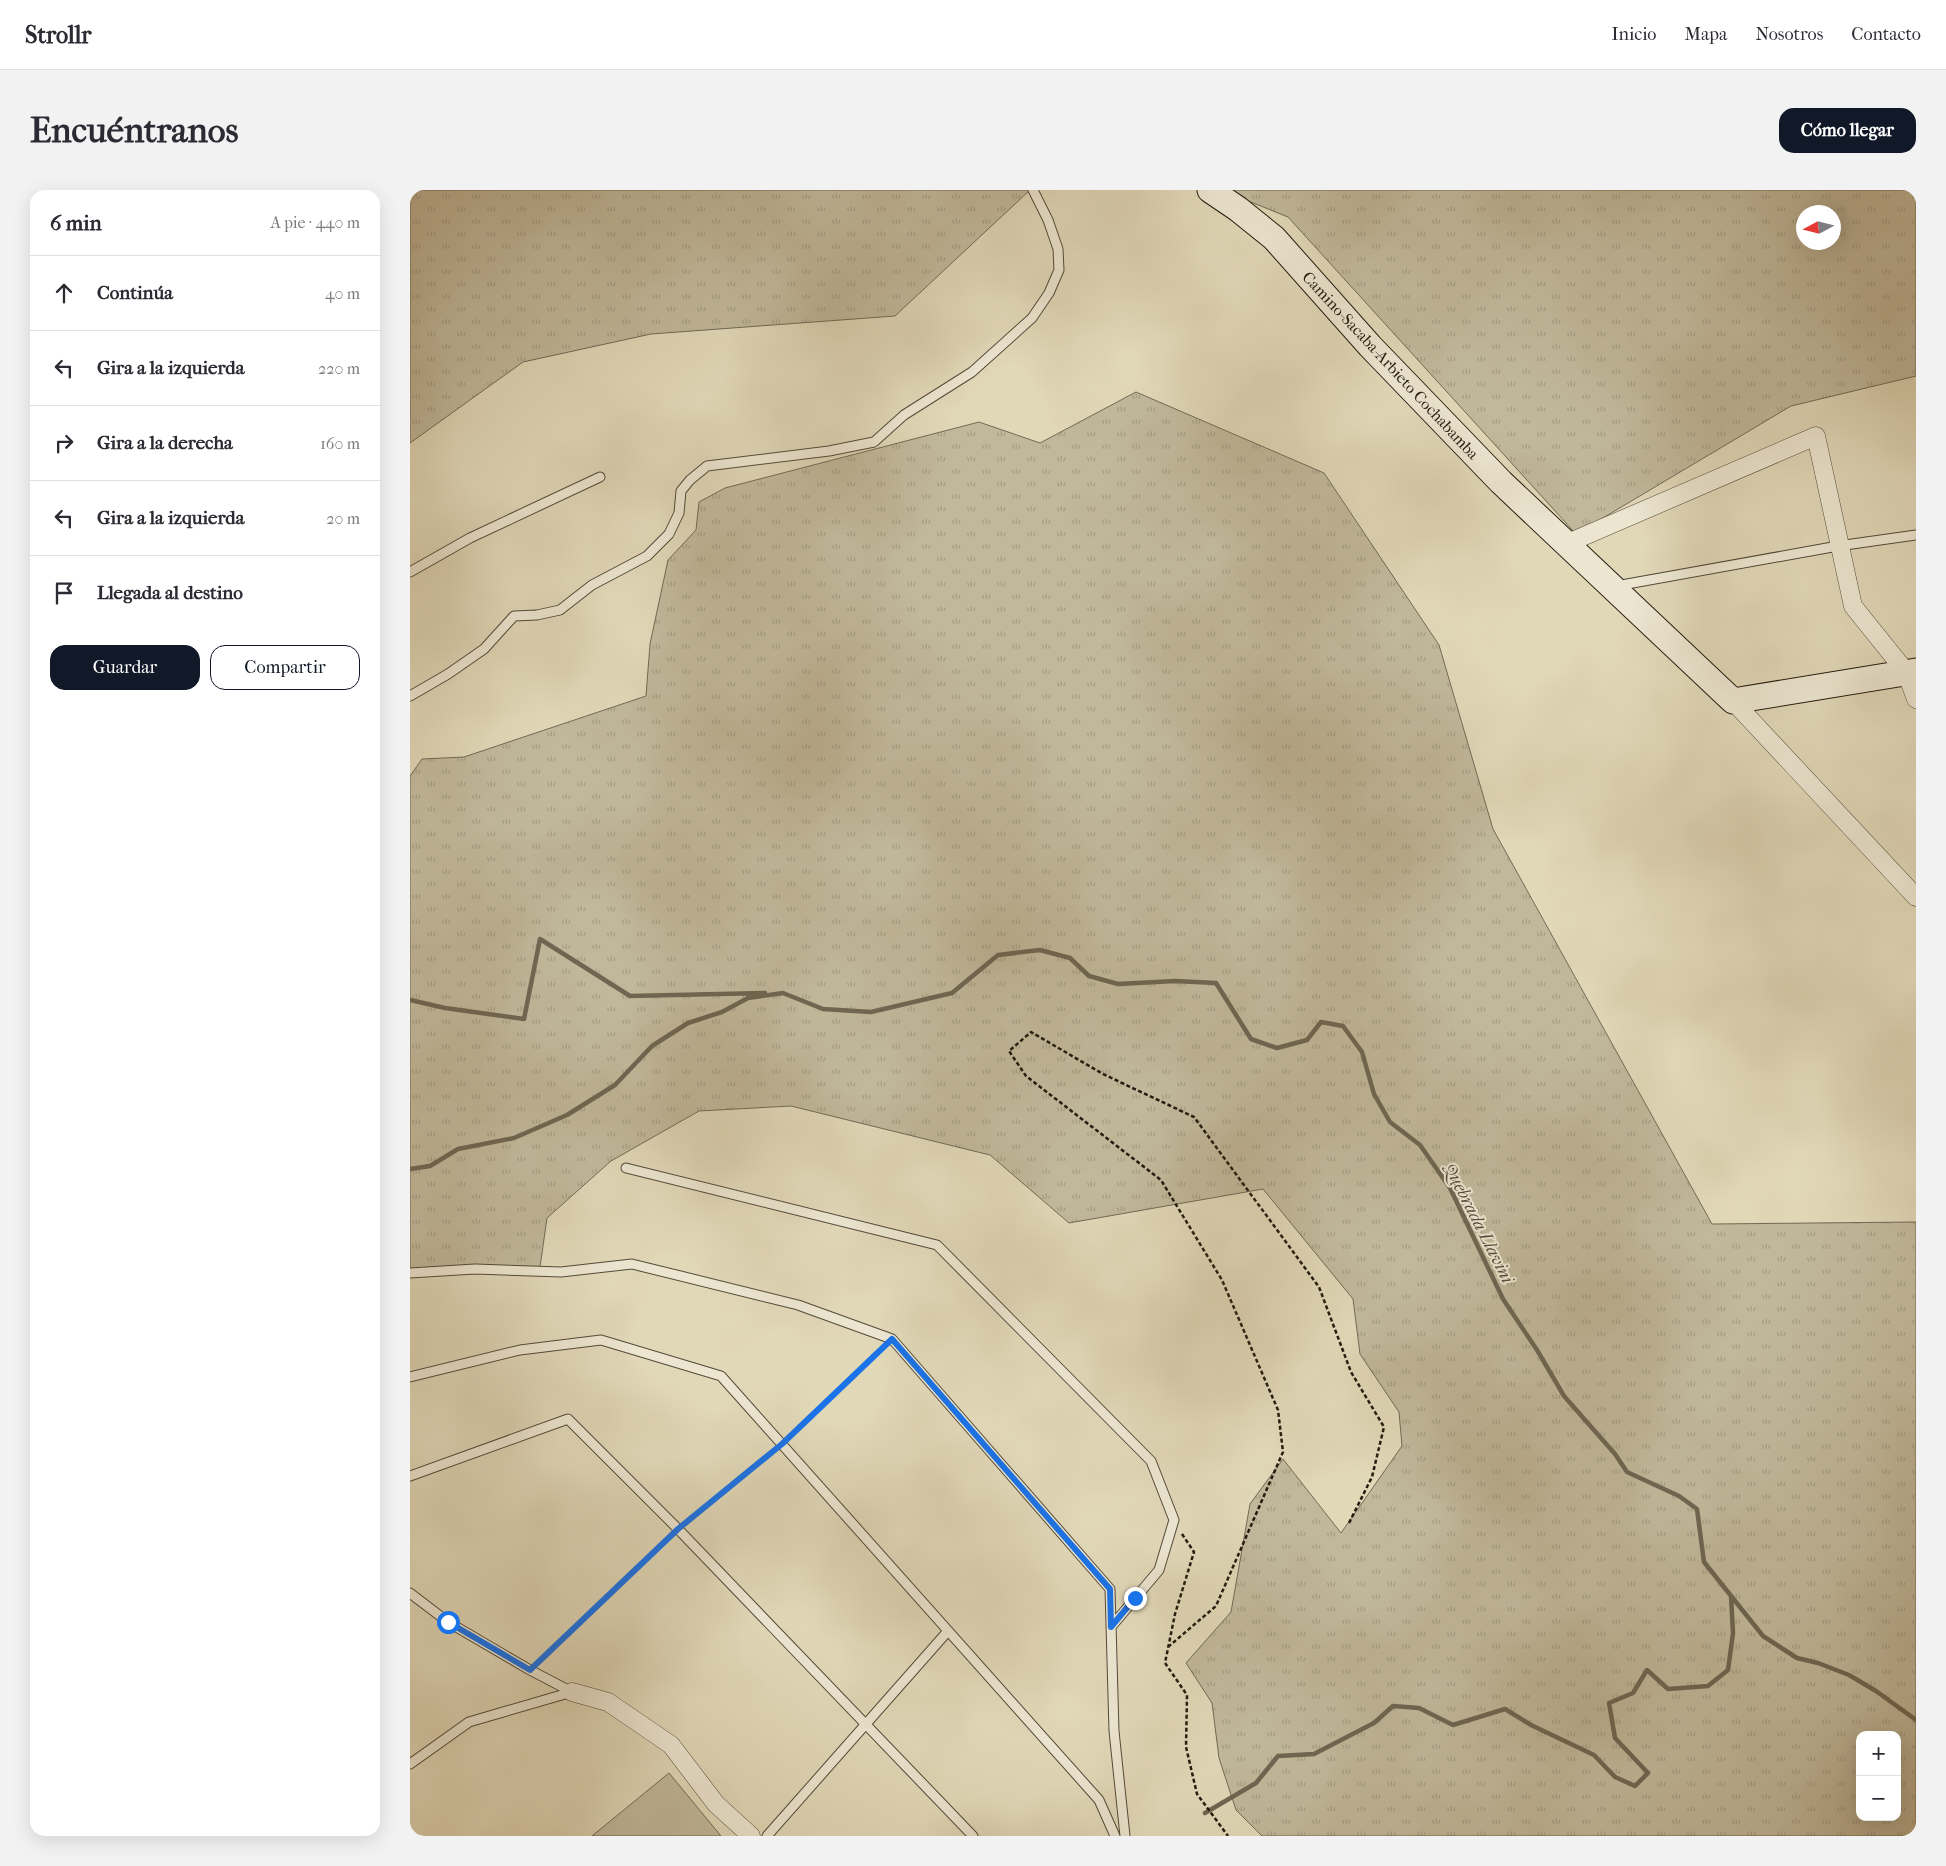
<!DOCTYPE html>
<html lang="es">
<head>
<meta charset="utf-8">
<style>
  :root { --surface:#fff; --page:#f2f2f3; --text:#2b2b33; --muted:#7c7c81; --line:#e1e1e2; --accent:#111827 }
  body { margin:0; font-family:"IM FELL French Canon",serif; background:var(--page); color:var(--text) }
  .controls { position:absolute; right:15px; bottom:15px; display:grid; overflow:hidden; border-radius:10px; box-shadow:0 5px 20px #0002 }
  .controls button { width:45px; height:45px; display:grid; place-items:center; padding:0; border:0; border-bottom:1px solid var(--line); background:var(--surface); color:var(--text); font:25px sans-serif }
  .compass { position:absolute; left:1386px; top:15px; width:45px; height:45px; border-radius:50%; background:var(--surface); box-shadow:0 5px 20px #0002; rotate:263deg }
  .stop { position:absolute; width:15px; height:15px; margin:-11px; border:4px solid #1a73e8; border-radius:50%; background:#fff }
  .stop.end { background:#1a73e8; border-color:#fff; box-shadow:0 1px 5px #0008 }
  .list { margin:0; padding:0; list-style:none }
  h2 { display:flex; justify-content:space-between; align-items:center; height:65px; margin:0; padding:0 20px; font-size:21px }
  h2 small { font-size:16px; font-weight:400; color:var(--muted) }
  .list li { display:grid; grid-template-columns:32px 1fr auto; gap:15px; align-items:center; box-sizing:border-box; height:75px; padding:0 20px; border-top:1px solid var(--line) }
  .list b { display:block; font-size:19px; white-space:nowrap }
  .list em { font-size:16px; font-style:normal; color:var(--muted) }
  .actions { display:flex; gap:10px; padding:15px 20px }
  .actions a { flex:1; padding:11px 0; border:1px solid var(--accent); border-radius:15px; text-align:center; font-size:18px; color:var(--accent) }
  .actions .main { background:var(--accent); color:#fff }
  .icon { flex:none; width:28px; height:28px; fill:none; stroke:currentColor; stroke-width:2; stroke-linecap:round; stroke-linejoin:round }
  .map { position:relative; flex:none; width:1506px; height:1646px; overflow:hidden; border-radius:15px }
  header { display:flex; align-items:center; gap:30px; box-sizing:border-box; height:70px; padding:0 25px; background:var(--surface); border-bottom:1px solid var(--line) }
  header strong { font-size:24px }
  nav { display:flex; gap:28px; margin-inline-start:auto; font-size:18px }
  .intro { display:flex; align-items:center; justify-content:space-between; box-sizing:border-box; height:120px; padding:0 30px }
  h1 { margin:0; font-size:35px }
  .button { padding:12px 22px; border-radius:15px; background:var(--accent); color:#fff; font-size:18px; font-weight:700 }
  main { display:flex; gap:30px; padding:0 30px }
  aside { flex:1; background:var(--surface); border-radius:15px; box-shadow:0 5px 20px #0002 }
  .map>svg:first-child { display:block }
  .grass { fill:url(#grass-tufts); stroke:#726a55; fill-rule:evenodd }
  .pitch { fill:#c1b89b; stroke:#726a55 }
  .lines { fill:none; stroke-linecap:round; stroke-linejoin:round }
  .stream { stroke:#6f6652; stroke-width:4.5 }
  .lane-casing { stroke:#534a39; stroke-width:11 }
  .street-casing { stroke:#534a39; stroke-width:19 }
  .secondary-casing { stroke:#241b0f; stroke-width:27 }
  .path { stroke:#241b0f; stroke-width:2.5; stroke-dasharray:4 2.5; stroke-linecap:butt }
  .lane { stroke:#ece6d1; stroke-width:9 }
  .street { stroke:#ece6d1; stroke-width:18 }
  .secondary { stroke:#ece6d1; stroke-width:25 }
  .route { stroke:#1a73e8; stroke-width:6 }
  .labels { text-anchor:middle; stroke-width:4; stroke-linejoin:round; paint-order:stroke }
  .street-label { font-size:16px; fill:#241b0f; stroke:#ece6d1 }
  .water-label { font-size:18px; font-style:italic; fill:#564d3c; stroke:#ece6d1 }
</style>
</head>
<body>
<header>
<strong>Strollr</strong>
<nav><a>Inicio</a><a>Mapa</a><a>Nosotros</a><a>Contacto</a></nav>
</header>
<div class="intro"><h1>Encuéntranos</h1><a class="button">Cómo llegar</a></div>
<main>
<aside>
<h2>6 min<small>A pie · 440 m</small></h2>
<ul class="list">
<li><svg class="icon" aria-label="ahead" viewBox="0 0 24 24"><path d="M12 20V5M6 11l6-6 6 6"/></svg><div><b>Continúa</b></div><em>40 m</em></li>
<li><svg class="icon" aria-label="left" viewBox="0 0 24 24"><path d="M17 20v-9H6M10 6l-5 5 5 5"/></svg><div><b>Gira a la izquierda</b></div><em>220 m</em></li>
<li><svg class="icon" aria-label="right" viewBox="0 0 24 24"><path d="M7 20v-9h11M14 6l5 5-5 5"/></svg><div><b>Gira a la derecha</b></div><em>160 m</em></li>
<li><svg class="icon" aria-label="left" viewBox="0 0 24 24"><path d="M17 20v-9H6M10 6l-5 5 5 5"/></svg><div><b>Gira a la izquierda</b></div><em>20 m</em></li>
<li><svg class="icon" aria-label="arrive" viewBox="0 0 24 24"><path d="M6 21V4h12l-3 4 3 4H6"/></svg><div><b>Llegada al destino</b></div></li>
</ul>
<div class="actions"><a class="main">Guardar</a><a>Compartir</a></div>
</aside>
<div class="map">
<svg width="1506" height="1646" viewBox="0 0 1506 1646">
  <defs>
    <pattern id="grass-tufts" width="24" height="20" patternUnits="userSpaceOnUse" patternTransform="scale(1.25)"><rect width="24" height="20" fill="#c1b89b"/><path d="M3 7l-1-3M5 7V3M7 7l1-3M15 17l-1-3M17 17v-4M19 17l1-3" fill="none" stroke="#a69e84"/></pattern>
  </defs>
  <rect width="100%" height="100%" fill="#e1d8b8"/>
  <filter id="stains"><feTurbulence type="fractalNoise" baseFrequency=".004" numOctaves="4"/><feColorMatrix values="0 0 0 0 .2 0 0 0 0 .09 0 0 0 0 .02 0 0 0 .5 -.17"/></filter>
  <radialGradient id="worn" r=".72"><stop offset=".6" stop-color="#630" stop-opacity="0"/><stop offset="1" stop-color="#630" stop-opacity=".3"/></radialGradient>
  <path class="grass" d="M0,0h620l-135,126 -244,18 -128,28 -113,81z
    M811,0h695v186l-125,30 -215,128 -288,-317zM1394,22h30v30h-30z
    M726,202l188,81 115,172 54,184 219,395 204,-2v614h-654l-26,-26 -17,-52 -7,-55 -26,-40 45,-51 19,-108 33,-45 58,74 61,-87 -3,-34 -39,-58 -7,-55 -90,-110 -194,34 -79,-68 -199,-49 -92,5 -88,50 -64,57 -7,49 -130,6v-497l12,-17 42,-2 182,-61 4,-52 18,-84 28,-30 3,-28 26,-14 254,-66 61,21zM1450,1545h37v82h-37z"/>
  <path class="pitch" d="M259,1583l52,63h-129z"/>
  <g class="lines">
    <path class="stream" d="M0,810l35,8 79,11 16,-80 90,57 135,-3
      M0,979l20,-3 28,-17 56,-11 53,-23 48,-30 37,-39 36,-23 34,-11 26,-14 35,-5 40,16 48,3 81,-19 46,-38 42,-5 30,8 19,18 29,8 57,-3 41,2 35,56 26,9 30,-8 14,-18 22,4 19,26 12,42 16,28 30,23 30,43 53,111 34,51 27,46 51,58 12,18 52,24 18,13 7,53 59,74 34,22 21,5 31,12 27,16 40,29
      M795,1623l51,-30 22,-27 36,-2 60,-31 19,-17 26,2 34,17 52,-16 26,16 63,30 21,22 20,9 13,-13 -33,-35 -6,-35 24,-10 14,-23 21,19 40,-3 20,-16 5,-37 -2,-37"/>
    <g class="lane-casing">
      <path id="lane" d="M0,382l60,-34 130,-61
        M1206,396l222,-40 78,-11
        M0,506l38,-22 36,-25 30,-33 23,-1 23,-5 32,-25 55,-29 22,-22 10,-21 2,-22 9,-11 17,-14 122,-15 45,-9 30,-27 68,-43 60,-54 17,-25 10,-23 -1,-21 -10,-29 -15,-30
        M216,978l311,77 214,216 23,59 -15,50 -48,57
        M0,1083l65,-4 86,3 71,-8 166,41 94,34 218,250 4,142 11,105
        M0,1187l110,-27 81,-10 120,36 378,424 16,36
        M0,1286l158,-57 110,110 295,307
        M0,1403l38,29 82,48 42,22
        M0,1574l59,-42 103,-30
        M357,1646l181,-205"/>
    </g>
    <g class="street-casing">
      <path id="street" d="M1158,353l248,-107 37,170 53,66 10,27
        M1323,511l183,196
        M162,1502l36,10 63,43 45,59 35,32"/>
    </g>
    <g class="secondary-casing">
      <path id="secondary" d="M800,0l28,19 36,29 96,108 131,136 232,219 183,-30"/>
    </g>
    <path class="path" d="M379,1247l94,-89
      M277,1331l85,-69
      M772,1344l12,18 -19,62 -10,49 22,32 -1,52 11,47 31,42
      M758,1457l48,-41 67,-154 -5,-42 -56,-130 -61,-100 -135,-104 -17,-25 22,-19 72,42 91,43 125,170 32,85 33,55 -12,50 -24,48
      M128,1472l132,-126"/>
    <use href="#lane" class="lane"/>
    <use href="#street" class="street"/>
    <use href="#secondary" class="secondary"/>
  </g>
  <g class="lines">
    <path class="route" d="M38,1432l82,48 148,-141 104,-85 110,-105 218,250 1,38 24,-29"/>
  </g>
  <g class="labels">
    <g class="street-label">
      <text transform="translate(981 175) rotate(47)" y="6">Camino-Sacaba-Arbieto Cochabamba</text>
    </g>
    <g class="water-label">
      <text transform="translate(1069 1033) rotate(63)" y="6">Quebrada Llavini</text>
    </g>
  </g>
  <rect width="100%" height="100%" filter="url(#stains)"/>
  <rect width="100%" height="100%" fill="url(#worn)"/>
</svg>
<div class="controls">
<button>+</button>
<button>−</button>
</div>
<svg class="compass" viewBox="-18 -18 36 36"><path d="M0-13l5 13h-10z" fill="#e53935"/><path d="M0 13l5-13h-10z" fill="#7c7c81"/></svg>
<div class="stop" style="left:38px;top:1432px"></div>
<div class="stop end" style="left:725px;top:1408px"></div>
</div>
</main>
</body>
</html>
